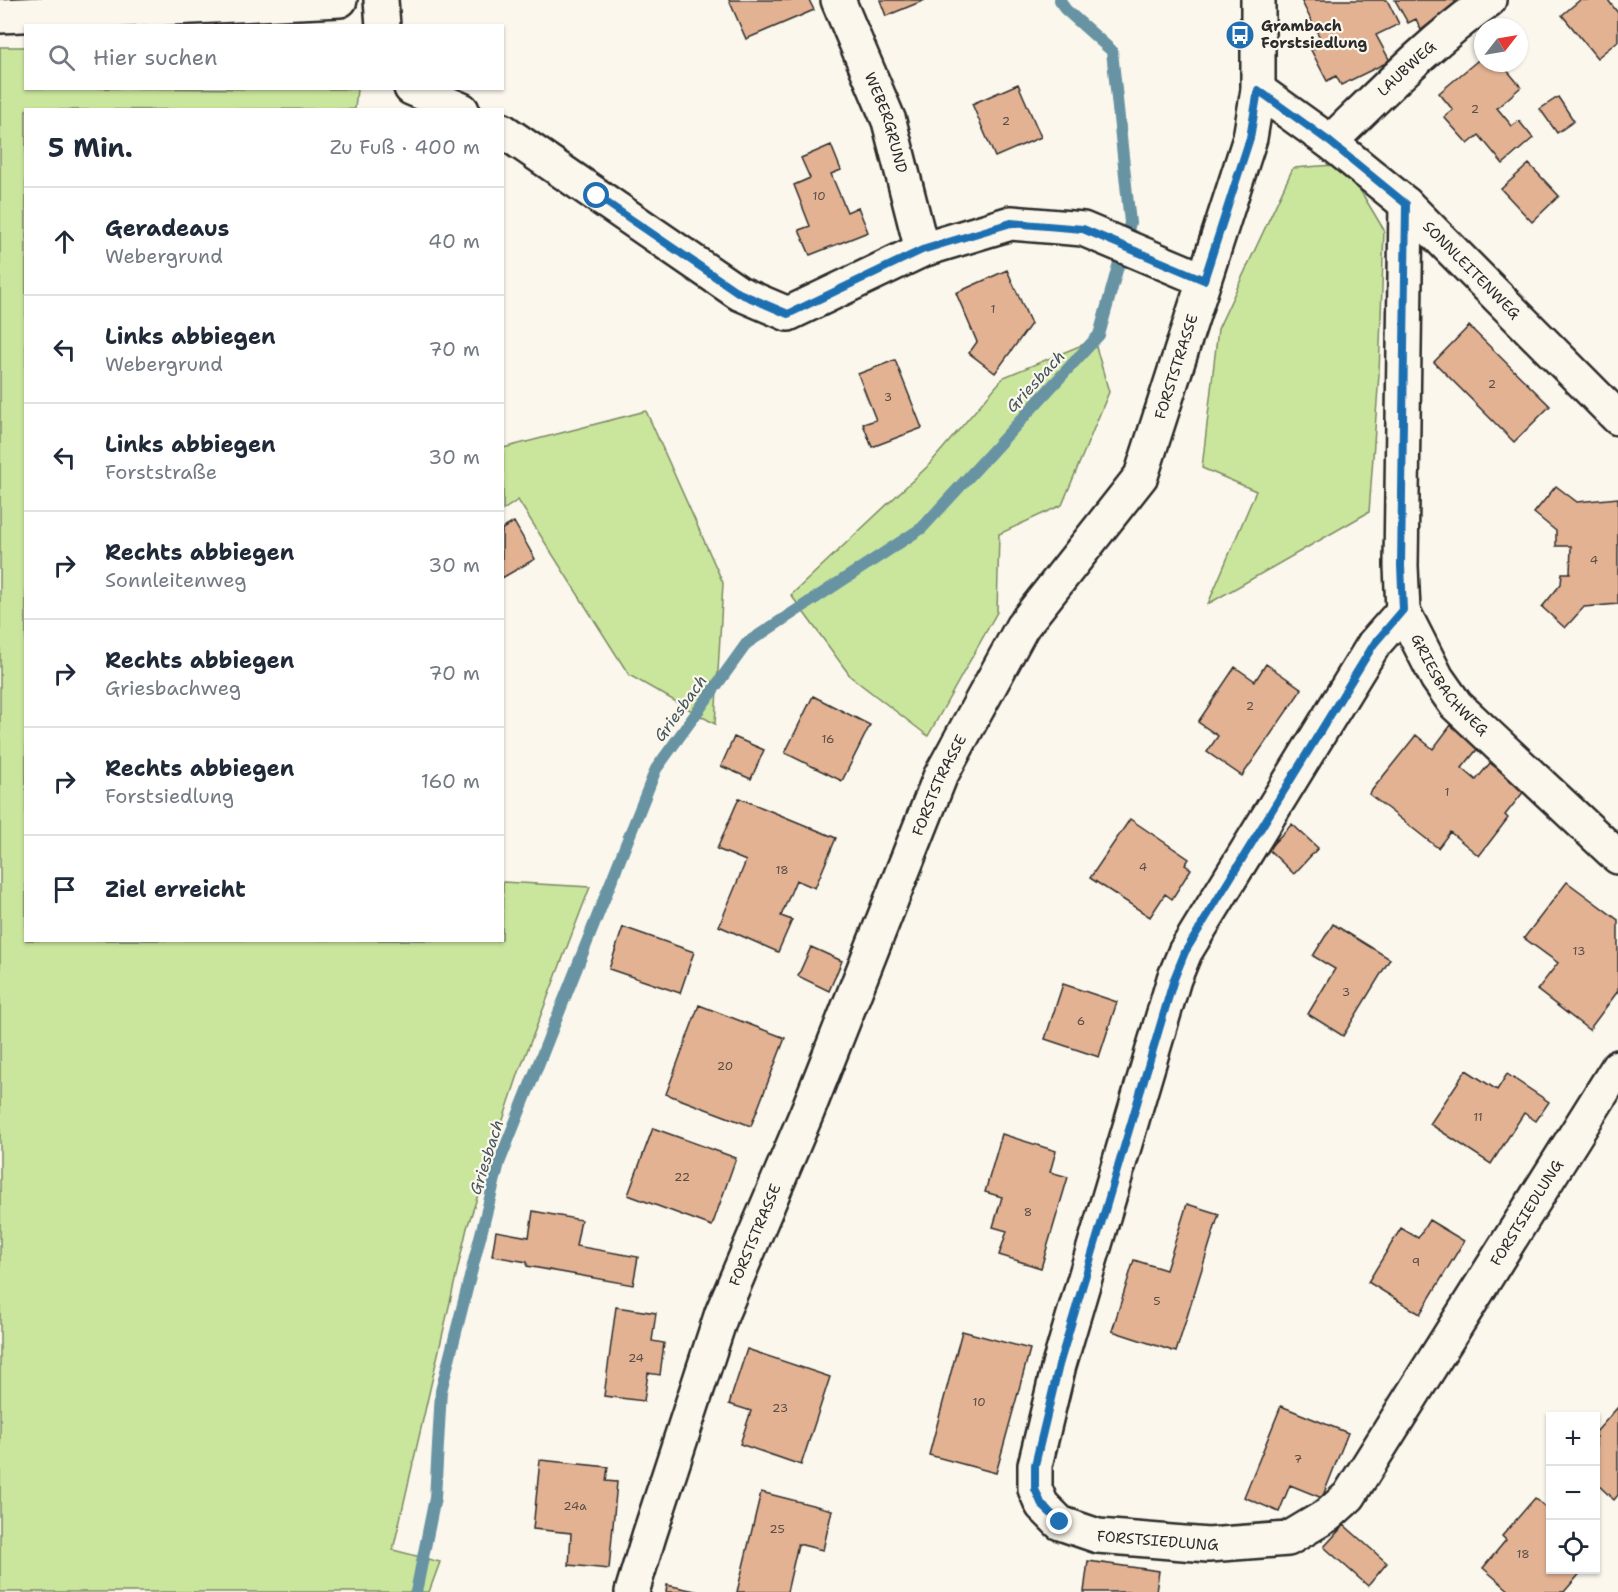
<!DOCTYPE html>
<html lang="de">
<head>
<meta charset="utf-8">
<style>
  :root { --surface:#fff; --page:#f2f2f3; --text:#1f2937; --muted:#747a83; --line:#e0e1e3 }
  body { margin:0; font-family:"Shantell Sans",sans-serif; background:var(--page); color:var(--text) }
  .controls { position:absolute; right:18px; bottom:18px; display:grid; overflow:hidden; border-radius:0px; box-shadow:0 2px 4px #0004 }
  .controls button { width:54px; height:54px; display:grid; place-items:center; padding:0; border:0; border-bottom:2px solid var(--line); background:var(--surface); color:var(--text); font:30px sans-serif }
  .compass { position:absolute; left:1474px; top:18px; width:54px; height:54px; border-radius:50%; background:var(--surface); box-shadow:0 2px 4px #0004; rotate:59deg }
  .stop { position:absolute; width:18px; height:18px; margin:-14px; border:4px solid #1f6fb2; border-radius:50%; background:#fff }
  .stop.end { background:#1f6fb2; border-color:#fff; box-shadow:0 2px 6px #0008 }
  .list { margin:0; padding:0; list-style:none }
  h2 { display:flex; justify-content:space-between; align-items:center; height:78px; margin:0; padding:0 24px; font-size:26px }
  h2 small { font-size:20px; font-weight:400; color:var(--muted) }
  .list li { display:grid; grid-template-columns:39px 1fr auto; gap:18px; align-items:center; box-sizing:border-box; height:108px; padding:0 24px; border-top:2px solid var(--line) }
  .list b { display:block; font-size:22px; white-space:nowrap }
  .list p { margin:0; font-size:20px; white-space:nowrap; color:var(--muted) }
  .list em { font-size:20px; font-style:normal; color:var(--muted) }
  .icon { flex:none; width:33px; height:33px; fill:none; stroke:currentColor; stroke-width:2; stroke-linecap:round; stroke-linejoin:round }
  .map { position:relative; flex:none; width:1618px; height:1592px; overflow:hidden }
  .search { position:absolute; background:var(--surface); box-shadow:0 2px 4px #0004; left:24px; top:24px; width:480px; height:66px; display:flex; align-items:center; gap:15px; box-sizing:border-box; padding:0 21px; border-radius:0px; color:var(--muted); font-size:22px }
  .panel { position:absolute; background:var(--surface); box-shadow:0 2px 4px #0004; left:24px; top:108px; width:480px; height:834px; border-radius:0px }
  .map>svg:first-child { display:block }
  .green { fill:#cae69d; stroke:#7a8864; stroke-width:1.5 }
  .lines { fill:none; stroke-linecap:round; stroke-linejoin:round }
  .stream { stroke:#6893a3; stroke-width:12 }
  .building { fill:#e2b293; stroke:#2b2b2b; stroke-width:1.5 }
  .street-casing { stroke:#2b2b2b; stroke-width:38 }
  .secondary-casing { stroke:#2b2b2b; stroke-width:38 }
  .street { stroke:#fbf7ec; stroke-width:33 }
  .secondary { stroke:#fbf7ec; stroke-width:33 }
  .route { stroke:#1f6fb2; stroke-width:8 }
  .labels { text-anchor:middle; stroke-width:4.5; stroke-linejoin:round; paint-order:stroke }
  .number-label { font-size:12px; fill:#594d45 }
  .poi-label { font-size:15px; font-weight:bold; fill:#2b2b2b; stroke:#fbf7ec; text-anchor:start }
  .street-label { font-size:15px; fill:#2b2b2b; stroke:#fbf7ec }
  .water-label { font-size:16px; font-style:italic; fill:#44565d; stroke:#fbf7ec }
</style>
</head>
<body>
<div class="map">
<svg width="1618" height="1592" viewBox="0 0 1618 1592">
  <rect width="100%" height="100%" fill="#fbf7ec"/>
  <filter id="ink" filterUnits="userSpaceOnUse"><feTurbulence type="fractalNoise" baseFrequency=".0167" numOctaves="2"/><feDisplacementMap in="SourceGraphic" scale="12" xChannelSelector="R" yChannelSelector="G"/><feConvolveMatrix kernelMatrix="1 2 1 2 8 2 1 2 1" color-interpolation-filters="sRGB"/></filter>
  <g filter="url(#ink)">
    <path class="green" d="M0,47h25l1,41 331,1 -2,20 -329,1v830h476l1,-58 87,5 -71,185 -52,156 -74,322 47,12 -11,30h-429z
      M1334,165l23,20 27,45 -5,144 -10,138 -161,92 48,-113 -54,-23 16,-139 75,-161z
      M1094,340l15,52 -47,113 -63,29 -2,78 -69,124 -77,-59 -60,-82 137,-129 76,-89z
      M646,411l77,172 -8,141 -86,-49 -111,-175 -15,10v-62z"/>
    <g class="lines">
      <path class="stream" d="M416,1592l19,-94 6,-107 58,-228 157,-394 91,-126 175,-115 177,-193 31,-112 -18,-172 -47,-42 -5,-9"/>
    </g>
    <path class="building" d="M729,0h80l5,10 -68,29z
      M880,0h45l-39,16z
      M1301,0h86l12,24 -23,11 14,26 -49,24 -5,-9 -9,5 -16,-31 12,-6z
      M1395,0h59l2,3 -35,27 -5,-11 -8,4z
      M1580,0h28l10,13v28l-21,17 -35,-43z
      M1483,56v7h18l20,24 -24,21 15,18 7,-5 14,17 -30,26 -24,-29 -11,9 -24,-27 9,-7 -14,-17z
      M1018,84l23,53 -46,20 -23,-53z
      M1558,97l16,24 -17,12 -17,-24z
      M831,145l10,25 -10,4 16,38 11,-5 10,25 -58,23 -11,-25 11,-4 -16,-41 16,-7 -9,-20z
      M1529,164l30,32 -27,26 -31,-33z
      M1007,270l24,54 -36,49 -26,-20 8,-11 -21,-49z
      M1469,326l81,80 -36,36 -80,-80z
      M895,360l27,68 -50,19 -9,-23 13,-4 -18,-46z
      M1556,486l21,16 41,-4v106l-34,3 -19,21 -23,-21 19,-23 1,-11h8l1,-27h-15v-15l-22,-18z
      M514,522l21,37 -33,19v-49z
      M1266,664l36,25 -60,87 -35,-24 11,-16 -20,-14 37,-55 20,14z
      M813,696l57,29 -28,56 -57,-28z
      M1451,725l28,22 -17,21 14,12 14,-17 35,27 -20,25 3,3 -29,38 -29,-24 -12,16 -69,-54 47,-59 17,14z
      M734,737l30,13 -13,29 -30,-13z
      M739,798l97,40 -21,50 -19,-8 -15,36 11,4 -14,32 -59,-26 27,-65 -29,-12z
      M1130,819l59,40 -4,6 6,4 -19,30 -7,-5 -15,23 -60,-39z
      M1292,824l26,24 -24,26 -26,-25z
      M1567,882l51,38v71l-29,39 -52,-40 21,-27 -34,-25z
      M1333,924l57,35 -47,77 -35,-22 27,-45 -22,-13z
      M623,927l71,25 -14,41 -71,-24z
      M811,947l31,14 -13,30 -31,-15z
      M1063,984l54,18 -18,55 -54,-18z
      M699,1005l86,33 -34,88 -85,-32z
      M1466,1070l31,20 10,-16 42,28 -13,19 -12,-8 -33,51 -61,-40z
      M653,1128l83,30 -24,68 -84,-31z
      M1002,1134l54,17 -6,21 18,5 -27,91 -42,-13 8,-24 -14,-4 9,-30 -17,-5z
      M1187,1204l32,10 -43,138 -64,-21 22,-71 32,10z
      M533,1211l48,9 -5,26 62,11 -5,28 -106,-19v-4l-35,-6 4,-25 33,6z
      M1429,1220l35,21 -44,73 -52,-32 33,-54 17,10z
      M616,1307l40,6 -4,28 12,2 -4,32 -12,-2 -4,28 -40,-5z
      M962,1331l68,18 -34,124 -67,-18z
      M747,1349l83,28 -29,88 -61,-21 11,-33 -22,-7z
      M1281,1406l67,27 -26,65 -32,-13 -11,27 -35,-15z
      M1618,1407v88l-4,5 -18,-17v-51z
      M540,1460l68,7 -2,14 11,1 -8,87 -40,-4 2,-32 -38,-4z
      M761,1492l71,18 -9,40 -25,-6 -11,48h-50z
      M1535,1498l15,13v59h33l-19,22h-53l-28,-24 23,-28 -4,-4z
      M1344,1525l43,38 -19,23 -44,-39z
      M1088,1561l71,10 -3,21h-72z
      M667,1585l33,7h-34z"/>
    <g class="lines">
      <g class="street-casing">
        <g id="street">
          <path d="M381,0l2,26"/>
          <path id="s1" d="M838,0l51,121 33,129"/>
          <path d="M0,16l340,-16"/>
          <path d="M411,88l51,22"/>
          <path id="s2" d="M1258,90l72,52 76,62 212,214"/>
          <path d="M502,130l237,163 49,21 134,-64 89,-27 72,6 121,51"/>
          <path id="s3" d="M1330,142c51,-49 101,-101 159,-142"/>
          <path id="s4" d="M1406,204l-5,362 2,45 34,67 19,27 162,152"/>
          <path id="s5" d="M1403,611l-29,33 -189,308 -11,27 -115,386 -24,100v24l7,16 18,18 38,13 110,9 80,-6 40,-24 21,-19 269,-429"/>
        </g>
      </g>
      <g class="secondary-casing">
        <g id="secondary">
          <path id="s6" d="M632,1592l17,-56 73,-223 86,-203 132,-333 82,-150 119,-151 109,-338 8,-48v-90"/>
        </g>
      </g>
      <use href="#street" class="street"/>
      <use href="#secondary" class="secondary"/>
    </g>
  </g>
  <g class="lines" filter="url(#ink)">
    <path class="route" d="M597,196l142,97 49,21 134,-64 89,-27 72,6 121,51 46,-142 8,-48 72,52 76,62 -5,362 2,44 -29,34 -189,308 -11,27 -115,386 -24,100v24l7,16 18,17"/>
  </g>
  <defs>
    <g id="bus-disc" transform="scale(1.5)"><circle r="9.5" fill="#1f6fb2" stroke="#fbf7ec"/><path d="M-5-6H5V4H4V6H2V4H-2V6H-4V4H-5ZM-3.5-4V0h7V-4ZM-3.5 1.2v1.5H-2V1.2ZM2 1.2v1.5H3.5V1.2Z" fill="#fff"/></g>
  </defs>
  <g fill-rule="evenodd">
    <use href="#bus-disc" x="1240" y="35"/>
  </g>
  <g class="labels">
    <g class="number-label">
      <text x="1475" y="113">2</text>
      <text x="1006" y="125">2</text>
      <text x="819" y="200">10</text>
      <text x="993" y="313">1</text>
      <text x="1492" y="388">2</text>
      <text x="888" y="401">3</text>
      <text x="1594" y="564">4</text>
      <text x="1250" y="710">2</text>
      <text x="828" y="743">16</text>
      <text x="1447" y="796">1</text>
      <text x="1143" y="871">4</text>
      <text x="782" y="874">18</text>
      <text x="1579" y="955">13</text>
      <text x="1346" y="996">3</text>
      <text x="1081" y="1025">6</text>
      <text x="725" y="1070">20</text>
      <text x="1478" y="1121">11</text>
      <text x="682" y="1181">22</text>
      <text x="1028" y="1216">8</text>
      <text x="1416" y="1266">9</text>
      <text x="1157" y="1305">5</text>
      <text x="636" y="1362">24</text>
      <text x="979" y="1406">10</text>
      <text x="780" y="1412">23</text>
      <text x="1298" y="1463">7</text>
      <text x="575" y="1510">24a</text>
      <text x="777" y="1533">25</text>
      <text x="1523" y="1558">18</text>
    </g>
    <g class="poi-label">
      <text x="1261" y="31">Grambach<tspan x="1261" dy="17">Forstsiedlung</tspan></text>
    </g>
    <g class="street-label">
      <text dy="5" stroke="none"><textPath href="#s3" startOffset="106">LAUBWEG</textPath></text>
      <text dy="5" stroke="none"><textPath href="#s1" startOffset="132">WEBERGRUND</textPath></text>
      <text dy="5" stroke="none"><textPath href="#s2" startOffset="280">SONNLEITENWEG</textPath></text>
      <text dy="5" stroke="none"><textPath href="#s6" startOffset="1350">FORSTSTRASSE</textPath></text>
      <text dy="5" stroke="none"><textPath href="#s4" startOffset="495">GRIESBACHWEG</textPath></text>
      <text dy="5" stroke="none"><textPath href="#s6" startOffset="864">FORSTSTRASSE</textPath></text>
      <text dy="5" stroke="none"><textPath href="#s5" startOffset="1647">FORSTSIEDLUNG</textPath></text>
      <text dy="5" stroke="none"><textPath href="#s6" startOffset="378">FORSTSTRASSE</textPath></text>
      <text dy="5" stroke="none"><textPath href="#s5" startOffset="1107">FORSTSIEDLUNG</textPath></text>
    </g>
    <g class="water-label">
      <text transform="translate(1035 381) rotate(-47)" y="6">Griesbach</text>
      <text transform="translate(680 708) rotate(-54)" y="6">Griesbach</text>
      <text transform="translate(486 1157) rotate(-72)" y="6">Griesbach</text>
    </g>
  </g>
</svg>
<div class="controls">
<button>+</button>
<button>−</button>
<button><svg class="icon" aria-label="locate" viewBox="0 0 24 24"><circle cx="12" cy="12" r="6"/><path d="M12 2v4M12 18v4M2 12h4M18 12h4"/></svg></button>
</div>
<svg class="compass" viewBox="-18 -18 36 36"><path d="M0-13l5 13h-10z" fill="#e53935"/><path d="M0 13l5-13h-10z" fill="#747a83"/></svg>
<div class="stop" style="left:597px;top:196px"></div>
<div class="stop end" style="left:1060px;top:1522px"></div>
<div class="search"><svg class="icon" aria-label="search" viewBox="0 0 24 24"><circle cx="10" cy="10" r="6"/><path d="M15 15l6 6"/></svg>Hier suchen</div>
<section class="panel">
<h2>5 Min.<small>Zu Fuß · 400 m</small></h2>
<ul class="list">
<li><svg class="icon" aria-label="ahead" viewBox="0 0 24 24"><path d="M12 20V5M6 11l6-6 6 6"/></svg><div><b>Geradeaus</b><p>Webergrund</p></div><em>40 m</em></li>
<li><svg class="icon" aria-label="left" viewBox="0 0 24 24"><path d="M17 20v-9H6M10 6l-5 5 5 5"/></svg><div><b>Links abbiegen</b><p>Webergrund</p></div><em>70 m</em></li>
<li><svg class="icon" aria-label="left" viewBox="0 0 24 24"><path d="M17 20v-9H6M10 6l-5 5 5 5"/></svg><div><b>Links abbiegen</b><p>Forststraße</p></div><em>30 m</em></li>
<li><svg class="icon" aria-label="right" viewBox="0 0 24 24"><path d="M7 20v-9h11M14 6l5 5-5 5"/></svg><div><b>Rechts abbiegen</b><p>Sonnleitenweg</p></div><em>30 m</em></li>
<li><svg class="icon" aria-label="right" viewBox="0 0 24 24"><path d="M7 20v-9h11M14 6l5 5-5 5"/></svg><div><b>Rechts abbiegen</b><p>Griesbachweg</p></div><em>70 m</em></li>
<li><svg class="icon" aria-label="right" viewBox="0 0 24 24"><path d="M7 20v-9h11M14 6l5 5-5 5"/></svg><div><b>Rechts abbiegen</b><p>Forstsiedlung</p></div><em>160 m</em></li>
<li><svg class="icon" aria-label="arrive" viewBox="0 0 24 24"><path d="M6 21V4h12l-3 4 3 4H6"/></svg><div><b>Ziel erreicht</b></div></li>
</ul>
</section>
</div>
</body>
</html>
